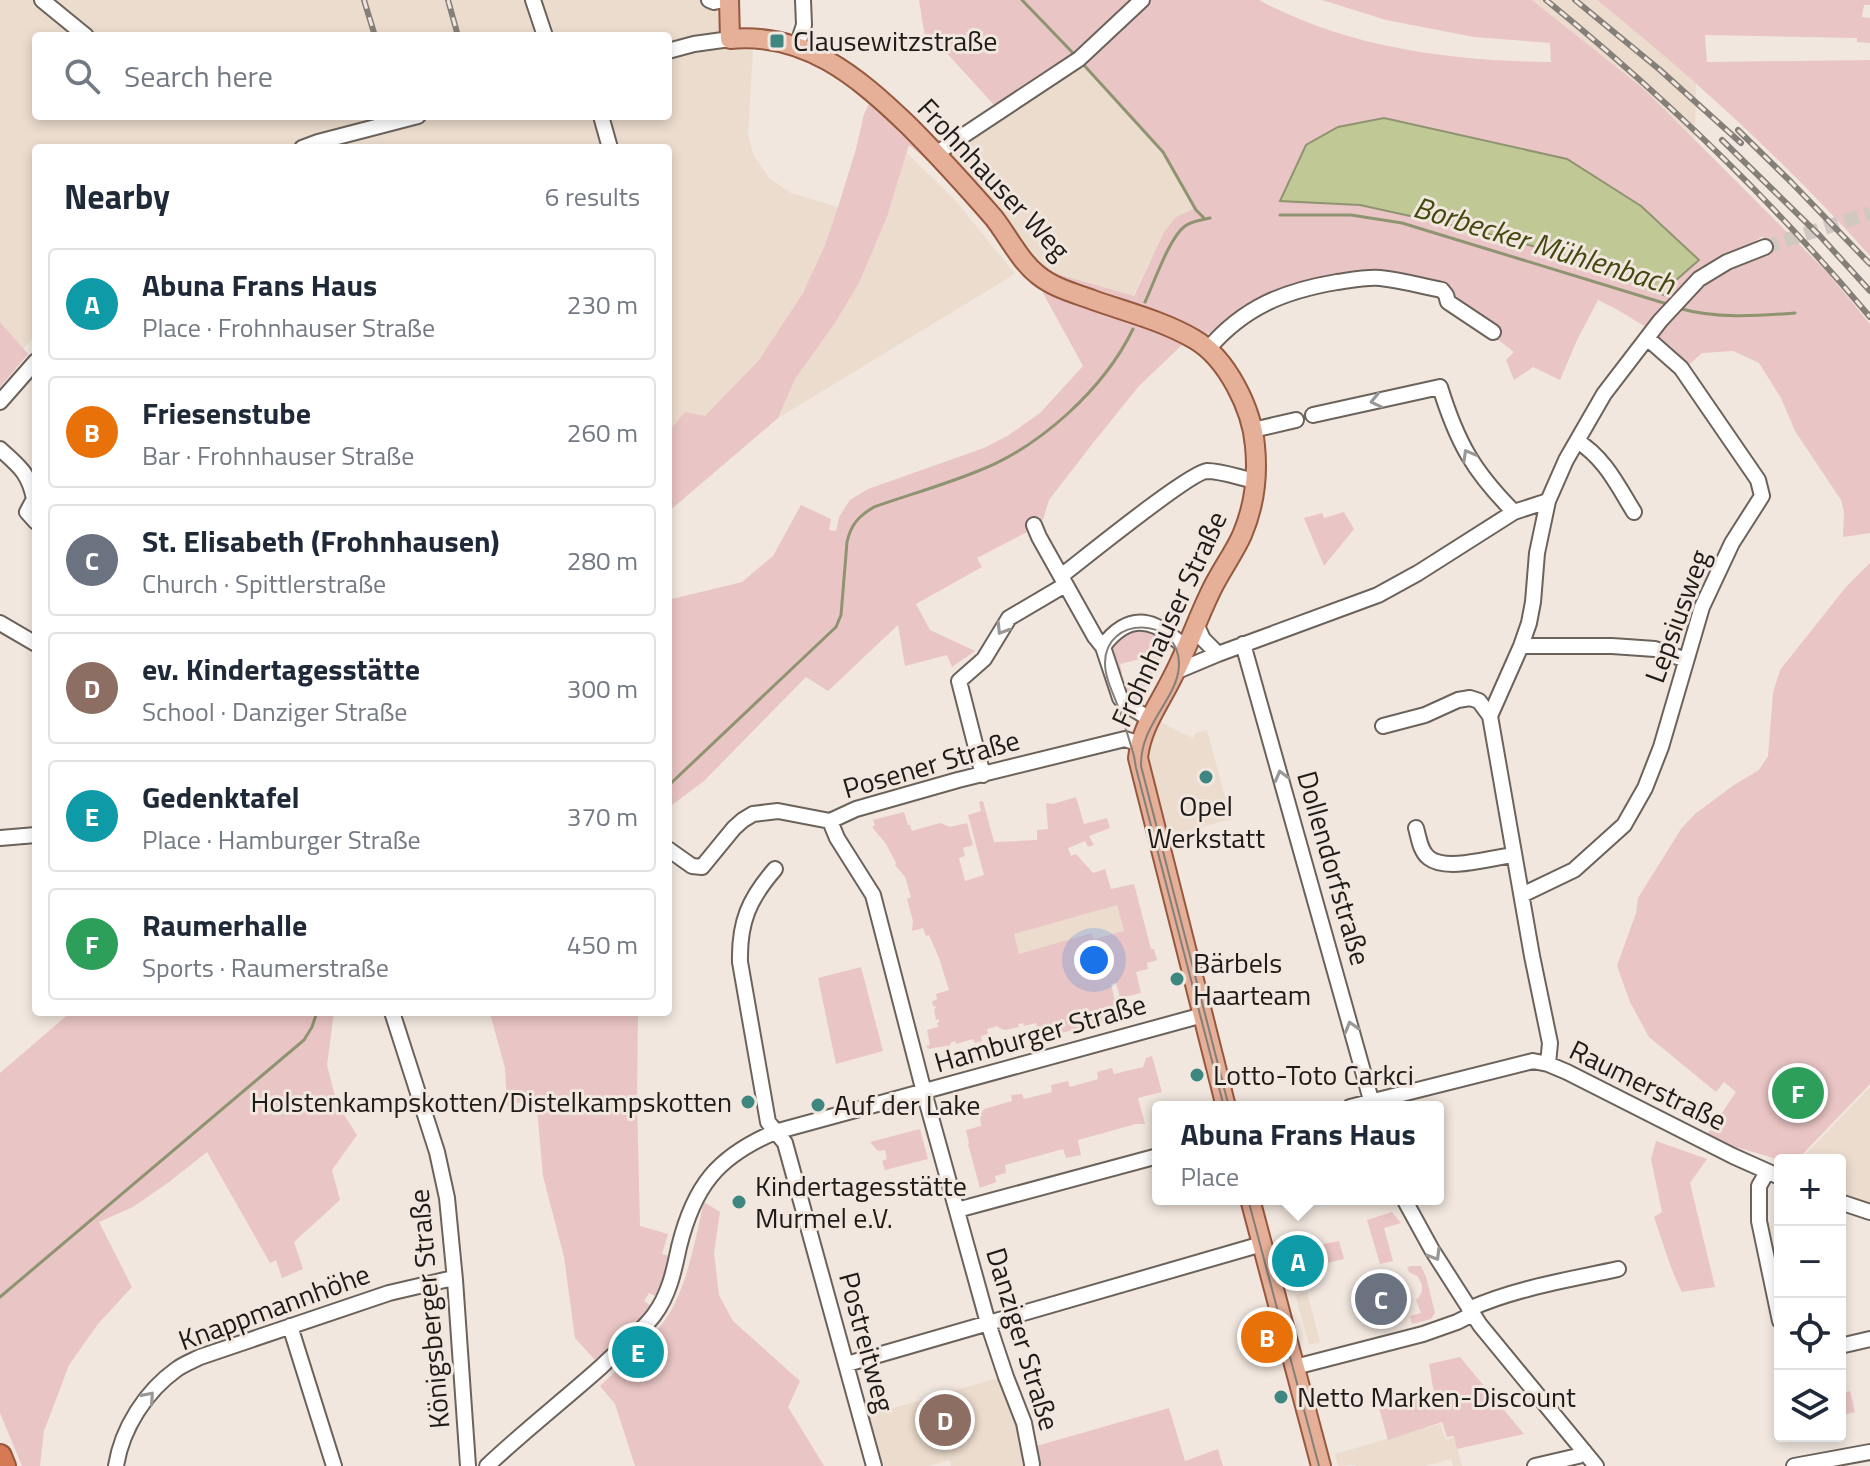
<!DOCTYPE html>
<html lang="en">
<head>
<meta charset="utf-8">
<style>
  :root { --surface:#fff; --page:#f6f6f7; --text:#1f2937; --muted:#747a83; --line:#e0e1e3; --accent:#111827 }
  body { margin:0; font-family:"Titillium Web",sans-serif; background:var(--page); color:var(--text) }
  .controls { position:absolute; right:24px; bottom:24px; display:grid; overflow:hidden; border-radius:8px; box-shadow:0 4px 12px #0003 }
  .controls button { width:72px; height:72px; display:grid; place-items:center; padding:0; border:0; border-bottom:2px solid var(--line); background:var(--surface); color:var(--text); font:40px sans-serif }
  .you { position:absolute; left:1094px; top:960px; width:28px; height:28px; margin:-20px; border:6px solid #fff; border-radius:50%; background:#1a73e8; box-shadow:0 0 0 12px #1a73e833 }
  .badge { display:grid; place-items:center; width:52px; height:52px; border-radius:50%; background:var(--accent); color:#fff; font-size:26px; font-weight:700 }
  .pin { position:absolute; translate:-50% -50%; border:4px solid #fff; box-shadow:0 2px 8px #0006 }
  .popup { position:absolute; left:1152px; top:1101px; width:292px; height:104px; box-sizing:border-box; display:grid; place-content:center; border-radius:8px; background:var(--surface); filter:drop-shadow(0 2px 6px #0005); font-size:26px; white-space:nowrap; color:var(--muted) }
  .popup b { font-size:30px; color:var(--text) }
  .popup::after { content:''; position:absolute; left:50%; top:100%; margin-left:-16px; border:16px solid transparent; border-top-color:var(--surface) }
  .list { margin:0; padding:0; list-style:none }
  h2 { display:flex; justify-content:space-between; align-items:center; height:104px; margin:0; padding:0 32px; font-size:34px }
  h2 small { font-size:26px; font-weight:400; color:var(--muted) }
  .list li { display:grid; grid-template-columns:52px 1fr auto; gap:24px; align-items:center; box-sizing:border-box; height:112px; margin:0 16px 16px; padding:0 16px; border:2px solid var(--line); border-radius:8px }
  .list b { display:block; font-size:30px; white-space:nowrap }
  .list p { margin:0; font-size:26px; white-space:nowrap; color:var(--muted) }
  .list em { font-size:26px; font-style:normal; color:var(--muted) }
  .icon { flex:none; width:44px; height:44px; fill:none; stroke:currentColor; stroke-width:2; stroke-linecap:round; stroke-linejoin:round }
  .map { position:relative; flex:none; width:1870px; height:1466px; overflow:hidden }
  .search { position:absolute; background:var(--surface); box-shadow:0 4px 12px #0003; left:32px; top:32px; width:640px; height:88px; display:flex; align-items:center; gap:20px; box-sizing:border-box; padding:0 28px; border-radius:8px; color:var(--muted); font-size:30px }
  .panel { position:absolute; background:var(--surface); box-shadow:0 4px 12px #0003; left:32px; top:144px; width:640px; height:872px; border-radius:8px }
  .map>svg:first-child { display:block }
  .built { fill:#ebdccd; fill-rule:evenodd }
  .green { fill:#eac5c5; fill-rule:evenodd }
  .water { fill:#c0c896; stroke:#8f9470; stroke-width:2 }
  .lines { fill:none; stroke-linecap:round; stroke-linejoin:round }
  .stream { stroke:#8f9470; stroke-width:3 }
  .minor-tunnel { stroke:#d1c8c1; stroke-width:14; stroke-dasharray:14 7; stroke-linecap:butt }
  .minor-casing { stroke:#6b635b; stroke-width:18 }
  .major-casing { stroke:#95593f; stroke-width:22 }
  .highway-casing { stroke:#95593f; stroke-width:26 }
  .minor { stroke:#fff; stroke-width:14 }
  .major { stroke:#e6af98; stroke-width:18 }
  .highway { stroke:#d57a54; stroke-width:22 }
  .tram { stroke:#857f79; stroke-width:2 }
  .rail-casing { stroke:#857f79; stroke-width:6 }
  .rail { stroke:#f1e7df; stroke-width:3; stroke-dasharray:9; stroke-linecap:butt }
  .oneway { stroke:#9a9897 }
  .poi-dot { fill:#3e8680; stroke:#f1e7df; stroke-width:3 }
  .labels { text-anchor:middle; stroke-width:6; stroke-linejoin:round; paint-order:stroke }
  .poi-label { font-size:28px; fill:#1e1b18; stroke:#f1e7df; text-anchor:start }
  .street-label { font-size:28px; fill:#1e1b18; stroke:#f1e7df }
  .water-label { font-size:30px; font-style:italic; fill:#42480e; stroke:#f1e7df }
</style>
</head>
<body>
<div class="map">
<svg width="1870" height="1466" viewBox="0 0 1870 1466">
  <rect width="100%" height="100%" fill="#f1e7df"/>
  <path class="built" d="M0,0h712l19,49 22,2 -5,83 5,20 16,24 22,15 47,14 -13,38 -22,48 -44,67 -54,57 -20,-5 -17,20v-284h-632v187l-13,14 -23,-27zM36,36h632v80h-632z
    M1532,0h65l53,42 46,42 -1,55 -51,-50z
    M1084,63l52,59 13,17 12,9 26,44 6,17 -17,8 -12,15 -31,64 -79,-23 -12,-7 -87,-102 -6,-13z
    M907,153l49,48 59,73 -237,144 17,-39 40,-56 24,-40 28,-66z
    M1160,722l33,16 3,-5 11,-3 24,89 -63,17 -18,-66v-22l5,-17z
    M1114,892l22,85 -25,7 8,35 -79,19 -30,-119z
    M1870,1087v118l-30,-7v-38h-40z
    M1307,1292l13,50 -11,3 -14,-50z
    M1001,1377l20,47 7,39 -6,3h-71l-2,-6 -21,6h-44l-15,-51z
    M1440,1424l6,16 8,-3 8,29h-9l-2,-7 -26,7h-69l-1,-1 -17,1 -3,-12z"/>
  <path class="green" d="M919,0h340c88,48 193,61 292,62l-1,-19 -76,-6 -88,-17 -64,-20h210l112,89 183,183 43,52v209l-27,4 1,-25 -3,-12 -46,-69 -14,-33 -22,-35 -26,-12 -31,2 -19,17 -35,-33c13,-16 36,-45 53,-57 20,-13 45,-18 67,-24l-5,-20 -36,23 -18,9 -31,30 -27,32 -35,-21 -18,-9 -21,40 -17,40 -27,-13 -19,13 -8,-20 8,-8 -22,-17 1,-5 -39,-28 -5,-1 -1,-7 -6,-6c-22,-3 -44,-11 -66,-13 -31,-2 -76,5 -103,19 -22,10 -42,26 -63,39l-9,2 -20,-11 -130,-45 3,-6 80,23 30,-64 12,-15 17,-8 -6,-17 -26,-44 -12,-9 -13,-17 -52,-59 -11,-8 -78,51 -62,-68 -8,-1z
    M1597,0h273v5h-6l-2,12 8,1v25l-13,-1v-4l-152,-3 2,27 163,-2v196c-83,-93 -176,-178 -273,-256z
    M869,104l62,54 57,64 41,56 -8,-7c-35,-43 -68,-91 -112,-126l-22,72 -28,66 -24,40 -40,56 -17,39 -110,94v-80l17,-20 20,4 54,-56 44,-67 22,-48 13,-38 18,-58 8,-35z
    M1045,290l103,37 36,16 -45,43 -46,57 -44,57 -6,20 -16,12 -50,26 5,9 -66,37 14,26 45,21 -23,16 -5,-12 -42,11 -7,-41 -70,66 -22,-14 -102,104 -36,27v-208l74,-18 31,-26 28,-51 30,14 -2,11 7,1 3,-14 11,-17 18,-11 116,-41 25,-13 31,-22 43,-47 -40,-73z
    M0,322l28,32 -28,33z
    M1344,512l10,17 -30,37 -20,-48 18,-5 2,5z
    M1870,563v521l-73,76h-17l-75,-22 31,-46 -12,-10 -8,10 -67,-55 -19,-35 -13,-36 19,-53 2,-15 43,-69 14,-15 39,-29 25,-15 9,-14 5,-63 7,-23 66,-83z
    M1139,630l17,3 14,10 -33,57 -6,-1 -7,-10 19,-5 -3,-9 8,-3 -4,-14 -24,6 2,9 -3,1 -8,-25 12,-14z
    M1076,797l8,27 23,-6 3,10 -21,8 5,9 -6,2 -3,-6 -17,7 3,8 5,-2 17,19 12,-4 6,20 23,-5 17,65h3l3,11 -10,3 1,6 -12,3 5,21 -21,5 -4,-15 -5,1 8,35 -79,19 -4,-15 -12,3 -1,-3 -5,1 1,3 -14,3 -6,-2 -1,-2 -11,3 1,5 -7,2 1,5 -7,2 -2,-4 -17,5 -1,-3 -5,2 1,2 -23,4 -2,-3 4,-1 -3,-15 11,-3 -1,-4 2,-1v-3l-3,1 -2,-11 2,-1 -1,-2h-2l-1,-4 5,-3 -1,-5 13,-4 -10,-32 -10,-23 -3,1 -3,-8 -11,3 1,-10 -6,-22 4,-2 -6,-20 -10,-12 1,-2 -10,-19 -14,-17 3,-2 -2,-5 31,-8 4,13h2l2,6 28,-8 10,4 17,-4 6,22 -10,3 2,8 -6,2 6,23 19,-6 -16,-60 13,-4 -2,-9 4,-1 11,41 43,-2v-10l11,-1 -2,-26 7,1zM1117,905l7,26 -30,8 -2,-6 -73,21 -5,-20z
    M861,967l22,84 -47,13 -18,-86z
    M71,1012h263l-7,53 10,39 20,31 -25,35 8,30 -46,42 9,27 -21,9 -6,-18 -6,3 -63,-111 -38,30 -36,25 -34,15 33,65 -34,37 -29,41 -25,66 -4,35h-18l-22,-53v-340z
    M487,1012h151l-1,88 3,126 28,8 -6,20 8,2 -7,28 -7,12 -7,-3 -5,8 6,4 -17,22 -38,33 -20,-22 -11,-81 -21,-81 -7,-78 -29,8 -2,-38 -14,-51z
    M1152,1056l10,36 -24,6 7,26h-9l-58,16 3,15 -15,3 -3,-9 -58,16 1,8 -11,3 1,6 -16,6 -12,-44h1l-3,-14 15,-4 -1,-11 4,-6 28,-8 -1,-6 11,-1 2,5 28,-7 -1,-7 17,-4 2,6 28,-8 -1,-7 15,-4 2,6 29,-7 3,-9z
    M920,1129l8,30 -43,11 -3,-9 5,-2 -2,-9 -7,1 -8,-9z
    M1656,1141l51,18 -17,24 25,104 -33,5c-12,-23 -19,-50 -28,-75l8,-5 -11,-53z
    M704,1202l16,10 -6,41 5,42 14,26 67,60 -12,26 36,59h-189l-20,-62 -15,-18c24,-23 61,-52 75,-83 15,-31 21,-68 29,-101z
    M1392,1212l9,11 -17,5 9,33 -13,3 -13,-44z
    M1339,1241l5,18 -26,6 -3,-12 -11,3 -2,-8z
    M1412,1266h9l5,11 9,36 -4,6 -19,5 -2,-8 11,-3 -5,-13c8,-7 8,-16 1,-24l-8,-4 -2,-5z
    M1460,1357l64,77 -67,15 -3,-13 -7,1 -5,-15 -54,18 -9,-32 55,-15 -5,-29z
    M1850,1391l5,21 -15,4v-22z
    M1169,1408l16,53 33,-12 5,17h-184l-6,-19z"/>
  <path class="water" d="M1384,118l183,41 74,47 58,54 -25,22 -8,14 -68,-27 -19,-10 -105,-29 -114,-25 -80,-4 26,-56 32,-18z"/>
  <g class="lines">
    <path class="stream" d="M1022,0l50,52
      M1082,63l81,89 33,58 9,9
      M1280,215h71l51,8 265,81
      M1145,302c9,-19 24,-64 40,-76 7,-5 17,-6 25,-8
      M1678,308c38,11 79,8 117,5
      M668,786l168,-159 5,-12 6,-73c4,-18 12,-26 27,-35 34,-12 70,-22 104,-36 62,-24 126,-82 155,-142
      M0,1297l304,-257 8,-13 5,-15"/>
    <path class="minor-tunnel" d="M1765,247l105,-34"/>
    <g class="minor-casing">
      <path id="minor" d="M42,0l44,36
        M533,0l12,36
        M709,0l5,2 10,-2
        M797,46l7,-21 -1,-25
        M668,51l26,-7 36,-5
        M601,116l9,32
        M302,148l16,-6 100,-26
        M937,153l142,-94 63,-59
        M1208,349c36,-42 76,-58 129,-67 14,-2 29,-5 43,-4 21,2 41,8 62,12l4,5 2,7 45,30
        M0,402l36,-41
        M1313,415l127,-28c17,55 33,84 74,125
        M1253,430l43,-10
        M1577,441c27,16 41,45 57,71
        M0,449c19,17 29,24 34,50l-7,13 9,10
        M1034,525l5,12 56,100 8,10 17,51 5,6 25,15
        M1061,576c21,-16 129,-104 146,-105 15,0 33,7 49,10
        M0,623l36,21
        M1196,624l7,15 15,15
        M1243,644l130,463
        M1521,646h91l43,3 31,11
        M1103,647c5,-8 11,-14 19,-19 24,-15 46,4 64,20
        M1175,672l43,-18 160,-59 40,-22 96,-61 34,-11
        M1383,726l42,-11 33,-15 12,-2 9,3 11,15
        M983,775l-24,-94 25,-22 25,-41 56,-33
        M830,821l7,17 36,57 51,197 64,231 18,54 18,46 8,41
        M1416,828c3,10 4,23 13,30 18,14 64,-1 85,-3
        M0,838l36,-3
        M668,849l24,17 10,1 32,-39 9,-8 10,-6 25,-3 52,10 26,-12 102,-29 167,-41 15,5
        M775,869c-26,30 -36,53 -35,93l28,160 17,21 89,323
        M1522,895l52,-25 50,-45 21,-37 16,-41 41,-140 30,-64 30,-47 -4,-16 -77,-112 -34,-30
        M392,1012l45,140 10,46 8,82 13,186
        M1548,1064l2,-21 -18,-87 -42,-240 31,-70 8,-23 4,-21 4,-49 11,-52 18,-41 38,-66 56,-73 39,-42 28,-17 38,-15
        M1350,1107l183,-46 15,3 19,8 166,84 47,21
        M1767,1172l-8,14v35l21,100
        M1404,1199l28,51 48,75 116,141
        M1840,1202l30,10
        M957,1210l201,-54
        M1469,1309c47,-21 99,-29 149,-40
        M290,1326l44,140
        M1840,1346l30,-7
        M847,1364l415,-120
        M1295,1367l128,-33 34,-12 16,-8
        M116,1466c6,-38 30,-75 61,-97 7,-5 15,-8 23,-12l189,-64 60,-14 6,1
        M487,1466c37,-35 77,-66 115,-100 17,-17 37,-31 52,-51 15,-20 20,-44 25,-68 15,-61 38,-90 96,-115l428,-117
        M1535,1466l43,-10 6,-5
        M1794,1466l76,-14"/>
    </g>
    <g class="major-casing">
      <path id="major" d="M729,0l1,39c75,-7 127,37 178,86 30,30 58,61 86,93 14,18 26,43 44,57 16,13 36,18 55,25 34,12 70,21 101,39 33,19 58,70 61,107 3,30 -1,61 -13,89 -9,20 -23,38 -32,58 -13,27 -23,56 -37,83 -13,27 -32,51 -35,82l88,349
        M1250,1199l71,267"/>
    </g>
    <g class="highway-casing">
      <path id="highway" d="M0,1456l4,10"/>
    </g>
    <use href="#minor" class="minor"/>
    <use href="#major" class="major"/>
    <use href="#highway" class="highway"/>
    <path class="tram" d="M1224,1107l-88,-339 -2,-12c-5,-17 -10,-35 -17,-52 -5,-13 -12,-27 -12,-41 0,-48 74,-47 74,1 0,34 -39,59 -38,102l88,341
      M1248,1199l71,267"/>
    <g class="rail-casing">
      <path id="rail" d="M364,0l11,36
        M448,0l10,36
        M1546,0c118,96 226,200 324,317
        M1575,0l85,70 81,73
        M1738,130l53,52 79,82
        M1722,140l98,96 50,55"/>
    </g>
    <use href="#rail" class="rail"/>
  </g>
  <defs><path id="oneway-chevron" d="M-2-3.5L2.5 0L-2 3.5" fill="none" stroke-width="1.6" stroke-linecap="round" stroke-linejoin="round" transform="scale(2)"/></defs>
  <g class="oneway">
    <use href="#oneway-chevron" transform="translate(1376 401) rotate(167)"/>
    <use href="#oneway-chevron" transform="translate(1468 455) rotate(-119)"/>
    <use href="#oneway-chevron" transform="translate(1002 629) rotate(122)"/>
    <use href="#oneway-chevron" transform="translate(1281 776) rotate(-105)"/>
    <use href="#oneway-chevron" transform="translate(1351 1027) rotate(-106)"/>
    <use href="#oneway-chevron" transform="translate(1435 1255) rotate(59)"/>
    <use href="#oneway-chevron" transform="translate(149 1397) rotate(-49)"/>
  </g>
  <g class="poi-dot">
    <rect x="769" y="33" width="16" height="16" rx="4"/>
    <circle cx="1206" cy="777" r="8"/>
    <circle cx="1177" cy="979" r="8"/>
    <circle cx="1197" cy="1075" r="8"/>
    <circle cx="748" cy="1102" r="8"/>
    <circle cx="818" cy="1105" r="8"/>
    <circle cx="739" cy="1202" r="8"/>
    <circle cx="1281" cy="1397" r="8"/>
  </g>
  <g class="labels">
    <g class="poi-label">
      <text x="793" y="51">Clausewitzstraße</text>
      <text x="1206" y="816" text-anchor="middle">Opel<tspan x="1206" dy="32">Werkstatt</tspan></text>
      <text x="1193" y="973">Bärbels<tspan x="1193" dy="32">Haarteam</tspan></text>
      <text x="1213" y="1085">Lotto-Toto Carkci</text>
      <text x="732" y="1112" text-anchor="end">Holstenkampskotten/Distelkampskotten</text>
      <text x="834" y="1115">Auf der Lake</text>
      <text x="755" y="1196">Kindertagesstätte<tspan x="755" dy="32">Murmel e.V.</tspan></text>
      <text x="1297" y="1407">Netto Marken-Discount</text>
    </g>
    <g class="street-label">
      <text transform="translate(994 179) rotate(47)" y="10">Frohnhauser Weg</text>
      <text transform="translate(1677 616) rotate(-70)" y="10">Lepsiusweg</text>
      <text transform="translate(1169 619) rotate(-65)" y="10">Frohnhauser Straße</text>
      <text transform="translate(931 764) rotate(-16)" y="10">Posener Straße</text>
      <text transform="translate(1334 868) rotate(74)" y="10">Dollendorfstraße</text>
      <text transform="translate(1040 1033) rotate(-16)" y="10">Hamburger Straße</text>
      <text transform="translate(1648 1085) rotate(26)" y="10">Raumerstraße</text>
      <text transform="translate(274 1307) rotate(-20)" y="10">Knappmannhöhe</text>
      <text transform="translate(429 1309) rotate(-95)" y="10">Königsberger Straße</text>
      <text transform="translate(1023 1339) rotate(73)" y="10">Danziger Straße</text>
      <text transform="translate(867 1342) rotate(75)" y="10">Postreitweg</text>
    </g>
    <g class="water-label">
      <text transform="translate(1544 246) rotate(17)" y="10">Borbecker Mühlenbach</text>
    </g>
  </g>
</svg>
<div class="controls">
<button>+</button>
<button>−</button>
<button><svg class="icon" aria-label="locate" viewBox="0 0 24 24"><circle cx="12" cy="12" r="6"/><path d="M12 2v4M12 18v4M2 12h4M18 12h4"/></svg></button>
<button><svg class="icon" aria-label="layers" viewBox="0 0 24 24"><path d="M12 4l9 5-9 5-9-5zM3 14l9 5 9-5"/></svg></button>
</div>
<div class="you"></div>
<div class="pin badge" style="left:1298px;top:1261px;background:#0f9aa8">A</div>
<div class="popup"><b>Abuna Frans Haus</b>Place</div>
<div class="pin badge" style="left:1267px;top:1337px;background:#e8710a">B</div>
<div class="pin badge" style="left:1381px;top:1299px;background:#6b7280">C</div>
<div class="pin badge" style="left:945px;top:1420px;background:#8d6e63">D</div>
<div class="pin badge" style="left:638px;top:1352px;background:#0f9aa8">E</div>
<div class="pin badge" style="left:1798px;top:1093px;background:#2e9e5b">F</div>
<div class="search"><svg class="icon" aria-label="search" viewBox="0 0 24 24"><circle cx="10" cy="10" r="6"/><path d="M15 15l6 6"/></svg>Search here</div>
<section class="panel">
<h2>Nearby<small>6 results</small></h2>
<ul class="list">
<li><span class="badge" style="background:#0f9aa8">A</span><div><b>Abuna Frans Haus</b><p>Place · Frohnhauser Straße</p></div><em>230 m</em></li>
<li><span class="badge" style="background:#e8710a">B</span><div><b>Friesenstube</b><p>Bar · Frohnhauser Straße</p></div><em>260 m</em></li>
<li><span class="badge" style="background:#6b7280">C</span><div><b>St. Elisabeth (Frohnhausen)</b><p>Church · Spittlerstraße</p></div><em>280 m</em></li>
<li><span class="badge" style="background:#8d6e63">D</span><div><b>ev. Kindertagesstätte</b><p>School · Danziger Straße</p></div><em>300 m</em></li>
<li><span class="badge" style="background:#0f9aa8">E</span><div><b>Gedenktafel</b><p>Place · Hamburger Straße</p></div><em>370 m</em></li>
<li><span class="badge" style="background:#2e9e5b">F</span><div><b>Raumerhalle</b><p>Sports · Raumerstraße</p></div><em>450 m</em></li>
</ul>
</section>
</div>
</body>
</html>
